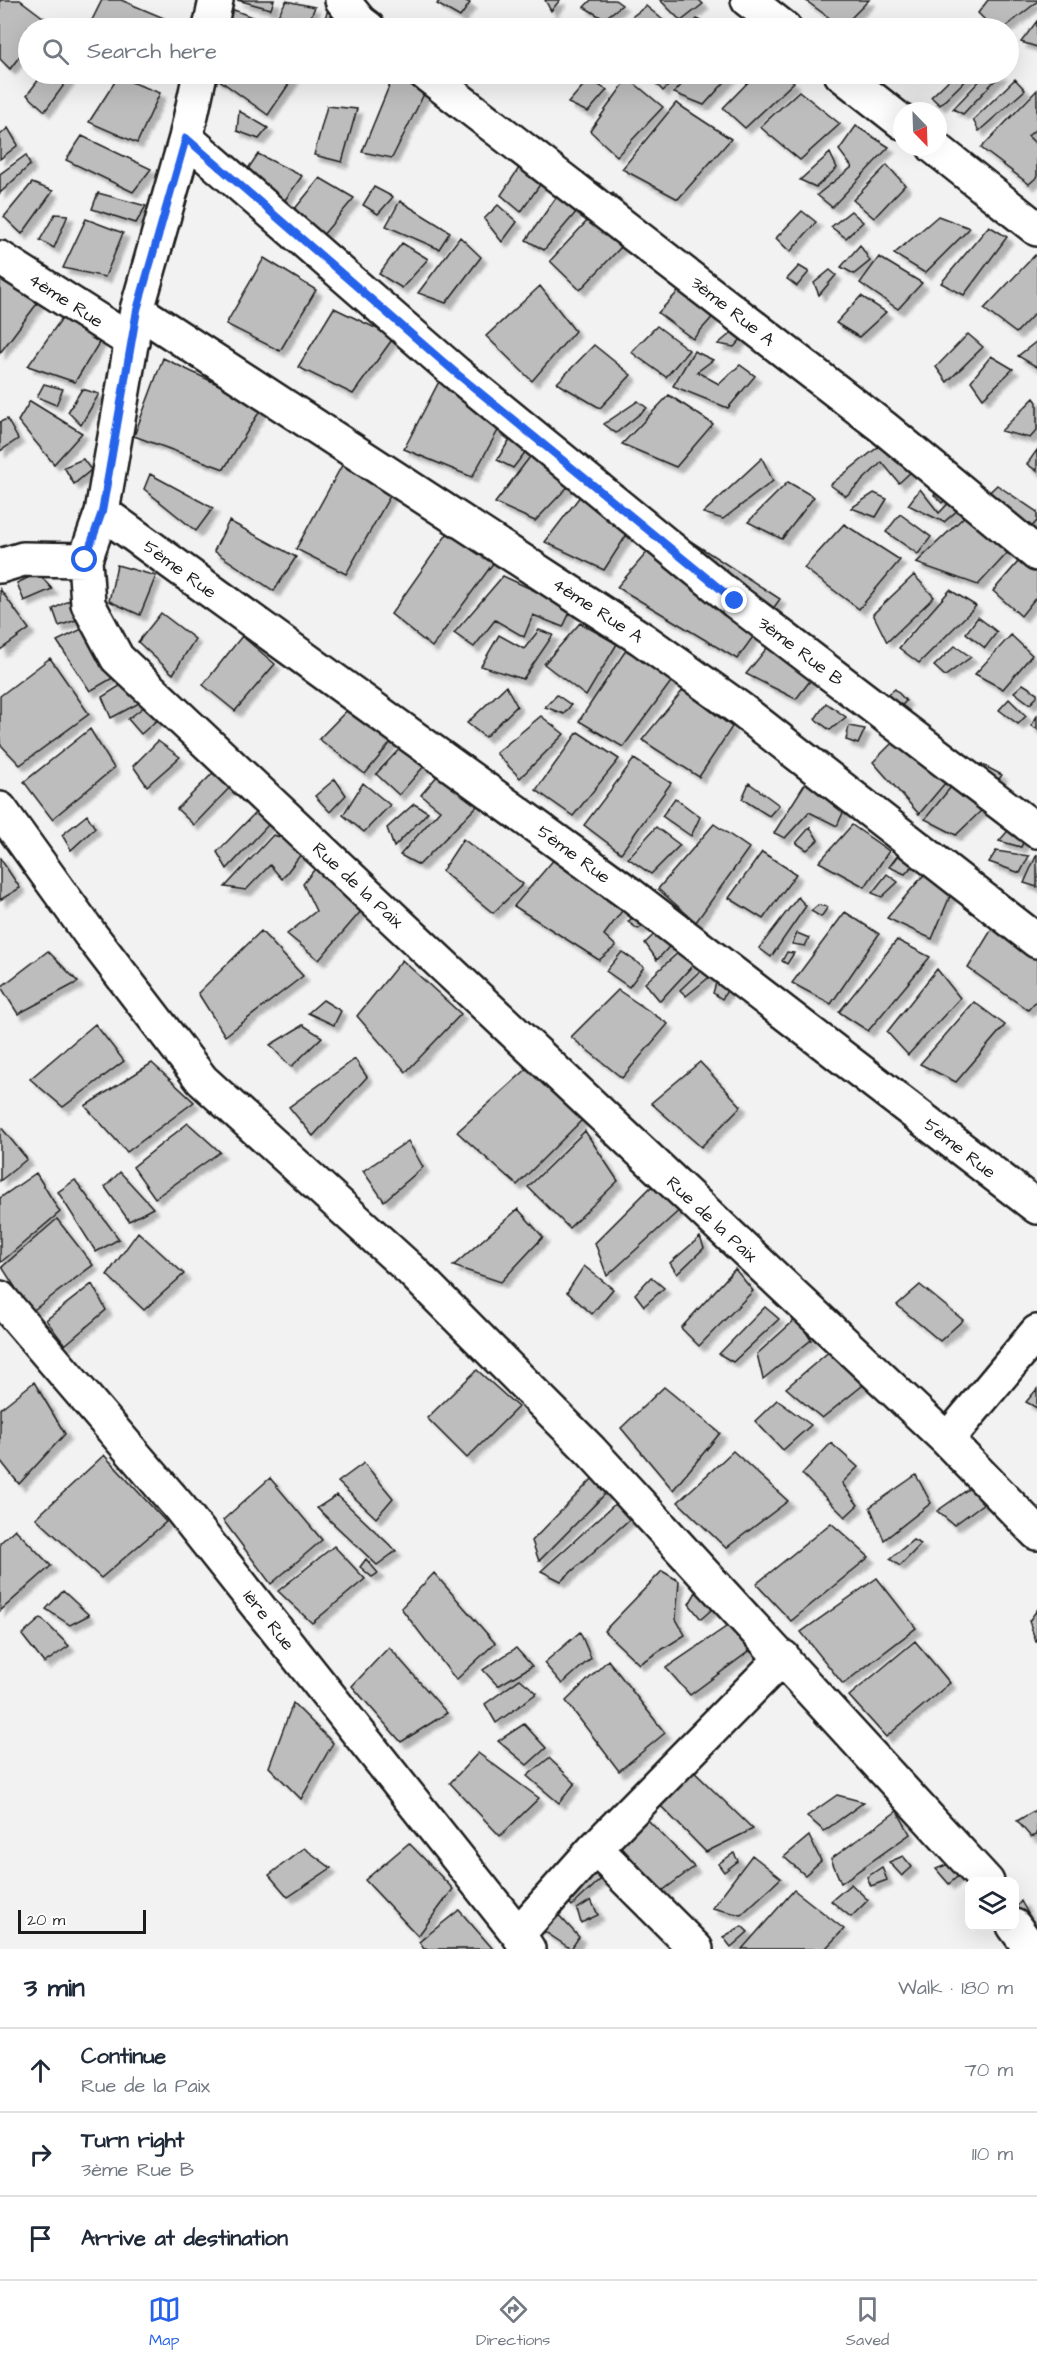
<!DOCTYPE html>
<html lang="en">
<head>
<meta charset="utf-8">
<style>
  :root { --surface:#fff; --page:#f2f2f3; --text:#1f2937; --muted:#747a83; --line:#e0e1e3; --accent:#2563eb }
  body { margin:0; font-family:"Architects Daughter",sans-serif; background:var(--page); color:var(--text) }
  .controls { position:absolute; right:18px; bottom:18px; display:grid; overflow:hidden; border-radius:12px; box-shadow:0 6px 24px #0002 }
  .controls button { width:54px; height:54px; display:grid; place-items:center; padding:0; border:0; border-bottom:2px solid var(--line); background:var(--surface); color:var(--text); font:30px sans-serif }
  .compass { position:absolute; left:893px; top:102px; width:54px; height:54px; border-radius:50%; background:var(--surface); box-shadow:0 6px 24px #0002; rotate:157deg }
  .scale { position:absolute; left:18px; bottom:15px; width:128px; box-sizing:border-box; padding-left:6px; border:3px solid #1c1c1c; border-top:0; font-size:16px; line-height:21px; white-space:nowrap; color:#1c1c1c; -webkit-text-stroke:4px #fff; paint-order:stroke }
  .stop { position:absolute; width:18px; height:18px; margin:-14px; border:4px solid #2563eb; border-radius:50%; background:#fff }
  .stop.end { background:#2563eb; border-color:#fff; box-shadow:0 2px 6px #0008 }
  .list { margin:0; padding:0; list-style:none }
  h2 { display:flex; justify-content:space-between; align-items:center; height:78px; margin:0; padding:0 24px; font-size:26px }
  h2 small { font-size:20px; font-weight:400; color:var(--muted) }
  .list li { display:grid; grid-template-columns:39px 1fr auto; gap:18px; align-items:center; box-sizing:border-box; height:84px; padding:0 24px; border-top:2px solid var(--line) }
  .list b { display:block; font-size:22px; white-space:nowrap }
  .list p { margin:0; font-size:20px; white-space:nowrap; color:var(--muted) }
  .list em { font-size:20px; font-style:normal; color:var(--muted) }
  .icon { flex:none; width:33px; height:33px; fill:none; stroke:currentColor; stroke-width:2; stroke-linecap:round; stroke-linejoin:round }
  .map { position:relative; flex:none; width:1037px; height:1949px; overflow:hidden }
  .search { position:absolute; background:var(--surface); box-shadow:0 6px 24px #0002; left:18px; right:18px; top:18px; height:66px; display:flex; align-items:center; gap:15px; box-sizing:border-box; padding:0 21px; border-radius:33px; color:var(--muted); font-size:22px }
  .sheet { height:330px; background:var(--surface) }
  nav { display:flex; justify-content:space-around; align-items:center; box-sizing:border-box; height:84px; border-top:2px solid var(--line); background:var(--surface); font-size:16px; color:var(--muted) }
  nav a { display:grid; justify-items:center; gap:3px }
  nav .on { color:var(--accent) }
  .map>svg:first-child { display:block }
  .building { fill:#bdbdbd; stroke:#1c1c1c; stroke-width:1.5; filter:url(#shadow) }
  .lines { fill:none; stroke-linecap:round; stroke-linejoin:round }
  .minor-casing { stroke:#1c1c1c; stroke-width:38 }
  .minor { stroke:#fff; stroke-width:33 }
  .route { stroke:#2563eb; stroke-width:8 }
  .labels { text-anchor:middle; stroke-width:4.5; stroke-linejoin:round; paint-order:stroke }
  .street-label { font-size:18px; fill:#1c1c1c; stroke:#fff }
</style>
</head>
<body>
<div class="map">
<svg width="1037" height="1949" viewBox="0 0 1037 1949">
  <defs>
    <filter id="shadow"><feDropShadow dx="5.5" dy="5.5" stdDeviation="1.5" flood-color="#0004"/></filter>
  </defs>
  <rect width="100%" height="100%" fill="#f2f2f2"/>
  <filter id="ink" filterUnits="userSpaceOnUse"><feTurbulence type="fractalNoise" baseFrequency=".0167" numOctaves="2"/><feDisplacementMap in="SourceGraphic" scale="12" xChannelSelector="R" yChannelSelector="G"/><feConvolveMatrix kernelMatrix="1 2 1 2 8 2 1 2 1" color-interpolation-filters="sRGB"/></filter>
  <g filter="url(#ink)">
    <path class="building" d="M0,0h20l28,21 -6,7h-14v17l-18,24 -10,-10z
      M102,0h19l57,24 -1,4h-89z
      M237,0h37l-3,9z
      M440,0h24l6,3 -10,14 -23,-13z
      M545,0h15l-9,11z
      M591,0h24l7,5 -18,14 -20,-12z
      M660,0h39l4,4 -22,17z
      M805,0h64l-27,27z
      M988,0h49v2l-33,26h-11l-15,-15z
      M286,1l29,6 -9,21h-35z
      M330,5l15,23h-24z
      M646,6l17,14 -9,8h-22l-8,-5z
      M234,10l18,7 -11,11 -18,-6z
      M697,19l10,5 -4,4 -14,-1z
      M1037,21v26l-16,-5z
      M43,74h29l-27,37 -18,-16z
      M211,74h74l8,4 -25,37z
      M647,74h33l-17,17z
      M691,74h41l-28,31 -30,-12z
      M756,74h26l12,8 -49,46 -22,-20z
      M955,74h17l-32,31 -9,-8z
      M986,74h15l-38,40 -10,-5z
      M118,77l42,16 -23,50 -48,-21z
      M628,78l35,29 -46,49 -27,-25z
      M392,79l34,11 -34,68 -30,-6z
      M589,79l18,11 -19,22 -20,-9z
      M1015,79l10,11 -46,41 -6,-11z
      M1037,90v38l-9,8 9,9v32l-8,7 -48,-36z
      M799,91l41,33 -40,36 -40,-33z
      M676,103l55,36 -53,60 -56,-30z
      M327,106l30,3 -15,53 -28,-7z
      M239,111l29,17 -9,11 -22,-8z
      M856,126l33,21 -57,60 -15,-12 35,-28 -13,-17z
      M8,128l10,17 -18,14v-24z
      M82,136l69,33 -18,23 -67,-32z
      M539,138l20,19 -38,55 -20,-17z
      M830,153l7,15 -21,19 -16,-7z
      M258,154l44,22 -22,31 -45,-19z
      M26,155l4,10 -30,28v-19z
      M887,165l18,20 -31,33 -21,-18z
      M575,171l25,13 -56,66 -18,-10z
      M320,178l34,20 -37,44 -28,-26z
      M32,183l21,8 -31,43 -18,-17z
      M374,187l19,10 -15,17 -15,-9z
      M98,193l48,13 -10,17 -44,-14z
      M613,193l30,31 -63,66 -30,-29z
      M400,201l50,31 -11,17 -53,-23z
      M498,205l19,17 -15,20 -18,-23z
      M802,211l14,11 -26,30 -14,-14z
      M851,211l12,11 -17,16 -15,-11z
      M55,214l13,1 -14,33 -14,-8z
      M938,216l32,12 -45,45 -31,-19z
      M86,219l37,14 -18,44 -42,-9z
      M989,226l18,11 -43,58 -23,-12z
      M460,237l21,20 -35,46 -28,-10z
      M402,243l26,16 -26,29 -23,-14z
      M860,245l10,16 -16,13 -13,-7z
      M1035,255l2,2v54l-21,22 -32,-24z
      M879,257l43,26 -24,26 -38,-26z
      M264,258l52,32 -36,61 -54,-27z
      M799,266l10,6 -12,14 -10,-7z
      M830,270l6,5 -17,20 -5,-12z
      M0,274l45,19 -45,60z
      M692,277l32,27 -31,35 -35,-26z
      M540,286l35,45 -43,50 -46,-45z
      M861,296l25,16 -27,25 -23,-14z
      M334,308l60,29 -41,57 -55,-27z
      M67,311l41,17 -33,54 -47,-16z
      M743,323l7,6 -16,18 -16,-3z
      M657,326l32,24 -23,27 -35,-25z
      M968,334l15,13 -36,35 -11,-15z
      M1037,341v26l-19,-11z
      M594,345l37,30 -31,33 -43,-25z
      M694,351l19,9 -16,12 22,12 21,-19 15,11 -27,32 -55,-22z
      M991,356l22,13 -30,29 -12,-17z
      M163,358l100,48 -39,63 -90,-33z
      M444,372l61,46 -33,59 -68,-28z
      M44,384l19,5 -7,16 -19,-8z
      M82,389l17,5 -18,31 -13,-13z
      M669,395l44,29 -37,43 -54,-23z
      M1034,398l3,4v28l-7,8 -29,-7z
      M30,401l52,32 -28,31 -36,-43z
      M638,401l9,7 -31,25 -12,-9z
      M7,419l11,20 -18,12v-29z
      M520,423l20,10 -27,35 -16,-8z
      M897,432l33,22 -31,29 -17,-21 -36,34 -16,-11z
      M542,441l44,27 -51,53 -40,-18z
      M1037,450v21l-10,-7z
      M346,458l49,29 -49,87 -50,-25z
      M762,458l11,23 -50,38 -20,-6z
      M83,459l8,11 -17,14 -10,-17z
      M150,474l63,34 -17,23 -52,-42z
      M597,474l47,34 -40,62 -59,-28z
      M788,482l26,15 -32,42 -34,-17z
      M997,485l40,27v9l-59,64 -62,-22z
      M940,486l10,8 -8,9 -8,-8z
      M964,487l12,7 -32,28 -36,-17 12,-16 19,24z
      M874,493l13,6 -11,18 -25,-9z
      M900,514l31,23 -13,17 -32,-22z
      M229,521l67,36 -22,34 -60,-40z
      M844,524l56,36 -41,49 -55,-41z
      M452,527l45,31 -65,89 -41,-33z
      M669,527l111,72 -43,60 -120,-72z
      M1037,540v56l-16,20 -28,-25z
      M117,565l39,11 -16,39 -31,-14z
      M38,573l14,16 -28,12 -7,-18z
      M914,575l20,22 -47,45 -14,-28z
      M503,576l69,32 -9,19 -30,-12 -9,22 -29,-17 -21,27 -20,-14z
      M0,589l29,40 -29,21z
      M950,590l26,16 -57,57 -20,-15z
      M81,594l9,21 -31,11 -6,-17z
      M161,613l34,26 -22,35 -35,-32z
      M978,617l19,15 -12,16 -19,-15z
      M580,623l37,21 -31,52 -42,-32z
      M90,625l26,51 -26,15 -33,-50z
      M783,628l47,27 -34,44 -50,-25z
      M539,630l14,5 -30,44 -42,-13 18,-31 25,14z
      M1011,635l21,20 -29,34 -28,-15z
      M242,636l33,28 -40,47 -32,-26z
      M630,644l49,27 -56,76 -44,-26z
      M955,646l16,11 -26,19 -11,-10z
      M50,658l39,56 -69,51 -20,-21v-48z
      M129,680l14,21 -32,17 -9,-21z
      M1023,684l14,9v4l-7,7 -16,-12z
      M506,686l11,20 -32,31 -18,-14z
      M895,689l11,12 -28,30 -16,-17z
      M683,690l49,37 -33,50 -57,-37z
      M557,695l14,10 -7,9 -19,-7z
      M1009,699l17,17 -8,8 -19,-14z
      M152,701l12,13 -23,20 -13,-15z
      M355,702l41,34 -31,38 -46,-35z
      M826,703l20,14 -16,13 -15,-11z
      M541,716l23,18 -44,44 -24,-25z
      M1037,716v13l-6,-3z
      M849,726l16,3 -7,15 -12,-4z
      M909,726l53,37 -43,51 -46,-52z
      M90,729l24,39 -62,51 -28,-37z
      M578,732l41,27 -46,57 -37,-26z
      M158,741l22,16 -33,29 -14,-20z
      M404,744l21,21 -26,30 -23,-21z
      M634,759l37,24 -50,70 -37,-28z
      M981,764l21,11 -17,22 -22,-10z
      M216,770l19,12 -41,43 -17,-16z
      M438,775l39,31 -58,59 -19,-10 40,-45 -19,-15z
      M335,779l11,16 -16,17 -15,-16z
      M808,779l39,25 -10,22 -28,-14 -24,26 -11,-5z
      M363,783l27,22 -26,27 -21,-17z
      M749,783l30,22 -10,11 -27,-17z
      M951,787l34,20 -29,28 -31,-16z
      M675,798l25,19 -9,19 -29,-20z
      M414,804l14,8 -34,35 -7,-19z
      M255,813l15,10 -43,46 -10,-17z
      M87,815l8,13 -24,22 -9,-15z
      M714,824l35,24 -53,74 -38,-33z
      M852,825l37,26 -24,36 -46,-25z
      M1012,826l16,5 -7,16 -22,-6z
      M656,827l24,18 -29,29 -23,-16z
      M810,827l8,13 -11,10 -11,-7z
      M273,835l35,10 -26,34 -12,-14 -24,25 -21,-3z
      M463,839l60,45 -30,29 -51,-42z
      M904,847l21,5 -20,22 -16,-7z
      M996,851l33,5 -9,17 -31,-11z
      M762,852l34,22 -33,45 -34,-21z
      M1037,854v33l-13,-4z
      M325,856l43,47 -49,57 -32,-26 29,-23 -13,-27z
      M556,857l66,54 -18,24 12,11 -17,14 -85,-54z
      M0,858l20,30 -20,12z
      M927,871l26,18 -21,50 -45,-21z
      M887,874l11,8 -16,15 -10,-4z
      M798,897l8,9 -35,51 -12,-9z
      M818,905l10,2 -7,10 -10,-6z
      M643,906l11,15 -16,8 -10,-7z
      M845,912l34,22 -48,70 -39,-21z
      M998,919l39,23v58l-9,10 -60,-42z
      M664,925l13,13 -20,22 -12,-17z
      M261,931l42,45 -78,60 -27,-43z
      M797,933l12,5 -4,8 -13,-2z
      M897,940l33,17 -62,74 -29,-19z
      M683,948l9,18 -32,35 -15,-18z
      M48,951l30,31 -60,32 -17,-27z
      M622,952l22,15 -15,20 -23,-16z
      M787,952l7,1 -7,11 -5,-3z
      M402,960l59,54 -55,58 -49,-56z
      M705,966l7,9 -26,21 -6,-6z
      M937,969l23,29 -52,57 -21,-23z
      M717,979l13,6 -8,14 -9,-6z
      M618,990l50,34 -46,54 -51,-41z
      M323,1000l18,11 -7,14 -26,-12z
      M974,1002l31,23 -49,57 -36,-18z
      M95,1024l29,37 -61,46 -33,-28z
      M303,1025l19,12 -31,30 -21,-22z
      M355,1059l12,18 -54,59 -24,-29z
      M700,1062l41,44 -40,41 -50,-44z
      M152,1063l42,39 -67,50 -42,-46z
      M529,1067l53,53 -65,65 -60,-53z
      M188,1123l32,29 -65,46 -22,-31z
      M0,1126l27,33 -27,22z
      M585,1131l33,50 -49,47 -41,-41z
      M408,1141l15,26 -39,34 -21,-30z
      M120,1172l33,36 -24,13 -24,-34z
      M36,1173l24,39 -60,51v-65z
      M661,1177l22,30 -76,69 -12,-33z
      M75,1180l44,59 -23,13 -38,-60z
      M518,1209l25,28 -42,45 -48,-16z
      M57,1219l36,46 -62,47 -29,-45z
      M138,1232l46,42 -40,36 -37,-35z
      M700,1237l4,11 -27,26 -7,-11z
      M584,1266l29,23 -21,25 -25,-22z
      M735,1269l18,22 -54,55 -18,-18z
      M651,1277l13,11 -20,18 -9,-12z
      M92,1284l14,26 -41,35 -19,-25z
      M920,1285l43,35 -23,21 -43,-36z
      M765,1307l14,12 -46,43 -14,-8z
      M797,1318l14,22 -48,39 -6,-25z
      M831,1350l36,32 -45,36 -36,-30z
      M477,1370l41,37 -51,51 -40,-40z
      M34,1382l31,52 -46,50 -19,-24v-51z
      M664,1387l56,46 -47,57 -52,-62z
      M1037,1389v19l-11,-6z
      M777,1400l34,25 -28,25 -28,-29z
      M831,1443l27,24 -16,16 16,22 -13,12 -43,-43z
      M733,1451l55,50 -62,47 -48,-46z
      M104,1455l62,67 -65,56 -65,-60z
      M364,1463l29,35 -17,20 -38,-36z
      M916,1475l15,28 -47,37 -14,-33z
      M594,1477l16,12 -71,72 -7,-20z
      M270,1478l52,62 -51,44 -48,-64z
      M970,1488l14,15 -30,22 -17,-14z
      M337,1495l59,56 -19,14 -60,-57z
      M616,1503l16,14 -71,64 -20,-10z
      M831,1523l38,34 -78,64 -35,-37z
      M15,1529l36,37 -51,45v-68z
      M913,1540l8,4 -21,22 -10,-7z
      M334,1546l31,33 -53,44 -34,-32z
      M366,1559l12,14 -6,4 -12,-10z
      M662,1571l17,10 -3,38 9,16 -46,29 -35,-33z
      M434,1573l61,70 -39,37 -55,-72z
      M877,1578l39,50 -73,56 -42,-52z
      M699,1587l19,17 -17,15 -12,-15z
      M63,1591l26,24 -19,10 -24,-16z
      M1037,1610v32h-1l-7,-21z
      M41,1618l28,28 -25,17 -22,-28z
      M732,1623l20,26 -62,46 -24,-27z
      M580,1632l11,26 -29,26 -18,-21z
      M915,1641l35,42 -64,54 -37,-41z
      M389,1647l58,66 -46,29 -49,-56z
      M516,1648l16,18 -34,20 -15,-16z
      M608,1660l57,73 -46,38 -53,-70z
      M520,1679l17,14 -41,30 -11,-19z
      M293,1703l40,40 -32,56 -32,-32z
      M524,1724l22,24 -19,17 -29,-24z
      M478,1753l61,45 -39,38 -50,-53z
      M549,1758l26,25 -16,20 -32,-27z
      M688,1766l65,63 -47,23 -51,-52z
      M837,1795l27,7 -40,29 -17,-15z
      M1037,1809v26l-6,2 -14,-16z
      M897,1811l13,23 -69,49 -10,-24z
      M644,1816l50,51 -32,24 -48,-52z
      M809,1836l12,25 -16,14 -21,-18z
      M409,1843l44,46 -35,47 -53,-56z
      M304,1848l27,20 -43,29 -19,-22z
      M734,1853l4,8 -14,11 -6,-8z
      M752,1855l29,23 -40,37 -29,-7z
      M903,1856l9,11 -10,9 -13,-14z
      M956,1861l8,10 -15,13 -13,-15z
      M592,1862l9,17 -29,27 -12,-15z
      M882,1867l5,13 -16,6 -4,-9z
      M851,1884l17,16 -17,17 -20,-16z
      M794,1890l50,39 -19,20h-83z
      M591,1900l7,15 -17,8 -4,-14z
      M1021,1901l14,25 -12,8 -9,-24z
      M459,1910l34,39h-69l-5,-7z
      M554,1910l25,27 -8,12 -33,-22z
      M742,1926l6,6 -17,15 -8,-10z"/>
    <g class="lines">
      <g class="minor-casing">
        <path id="minor" d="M342,0l18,22 8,6
          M748,0l36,28
          M210,28l6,-28
          M200,74l-14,64 -49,172 -35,202 -17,48 3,44 29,54 830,782 90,93
          M426,74l457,353 154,127
          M841,74l61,48
          M186,138l270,235 279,228 302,230
          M934,147l103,82
          M0,258l132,84
          M137,310l505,329 98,70 297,232
          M102,512l529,383 406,312
          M0,566l23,-7 62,1
          M0,809l90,125 112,146 210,191 179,180 396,431
          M0,1298l180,210 338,426 10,15
          M947,1440l90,-108
          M595,1848l101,101
          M1014,1926l17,23
          M518,1934l77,-86 188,-191"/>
      </g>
      <use href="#minor" class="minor"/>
    </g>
  </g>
  <g class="lines" filter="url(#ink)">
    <path class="route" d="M85,560l17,-48 35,-202 49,-172 270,235 279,228"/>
  </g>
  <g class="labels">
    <g class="street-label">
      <text transform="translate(66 300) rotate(33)" y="6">4ème Rue</text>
      <text transform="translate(733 311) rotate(38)" y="6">3ème Rue A</text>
      <text transform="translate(180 569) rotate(36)" y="6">5ème Rue</text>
      <text transform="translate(598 610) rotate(33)" y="6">4ème Rue A</text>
      <text transform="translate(801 651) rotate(37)" y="6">3ème Rue B</text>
      <text transform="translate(574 854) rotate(36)" y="6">5ème Rue</text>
      <text transform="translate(358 885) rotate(43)" y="6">Rue de la Paix</text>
      <text transform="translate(960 1148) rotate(38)" y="6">5ème Rue</text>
      <text transform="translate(712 1219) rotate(43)" y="6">Rue de la Paix</text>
      <text transform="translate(269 1620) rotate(52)" y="6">1ère Rue</text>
    </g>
  </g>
</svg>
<div class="controls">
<button><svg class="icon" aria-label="layers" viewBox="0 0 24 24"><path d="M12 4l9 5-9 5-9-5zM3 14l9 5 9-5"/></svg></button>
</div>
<svg class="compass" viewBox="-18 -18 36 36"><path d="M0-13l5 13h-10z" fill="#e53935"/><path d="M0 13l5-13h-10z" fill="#747a83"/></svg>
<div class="scale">20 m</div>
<div class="stop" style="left:85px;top:560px"></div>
<div class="stop end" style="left:735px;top:601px"></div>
<div class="search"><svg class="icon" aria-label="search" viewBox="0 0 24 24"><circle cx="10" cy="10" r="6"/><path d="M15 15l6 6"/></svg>Search here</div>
</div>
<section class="sheet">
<h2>3 min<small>Walk · 180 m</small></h2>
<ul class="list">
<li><svg class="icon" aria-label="ahead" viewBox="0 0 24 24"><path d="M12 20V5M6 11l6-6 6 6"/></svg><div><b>Continue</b><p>Rue de la Paix</p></div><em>70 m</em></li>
<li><svg class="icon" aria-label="right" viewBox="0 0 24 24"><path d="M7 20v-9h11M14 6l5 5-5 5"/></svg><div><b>Turn right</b><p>3ème Rue B</p></div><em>110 m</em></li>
<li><svg class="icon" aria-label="arrive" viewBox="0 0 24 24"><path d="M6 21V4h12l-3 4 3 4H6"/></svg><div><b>Arrive at destination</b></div></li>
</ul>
</section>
<nav>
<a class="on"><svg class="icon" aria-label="map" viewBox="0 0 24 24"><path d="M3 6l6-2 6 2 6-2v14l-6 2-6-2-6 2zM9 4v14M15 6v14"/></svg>Map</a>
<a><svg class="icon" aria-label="directions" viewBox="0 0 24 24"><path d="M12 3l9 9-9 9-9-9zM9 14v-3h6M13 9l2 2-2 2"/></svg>Directions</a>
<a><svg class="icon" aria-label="saved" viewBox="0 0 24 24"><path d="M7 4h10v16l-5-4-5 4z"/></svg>Saved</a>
</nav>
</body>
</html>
